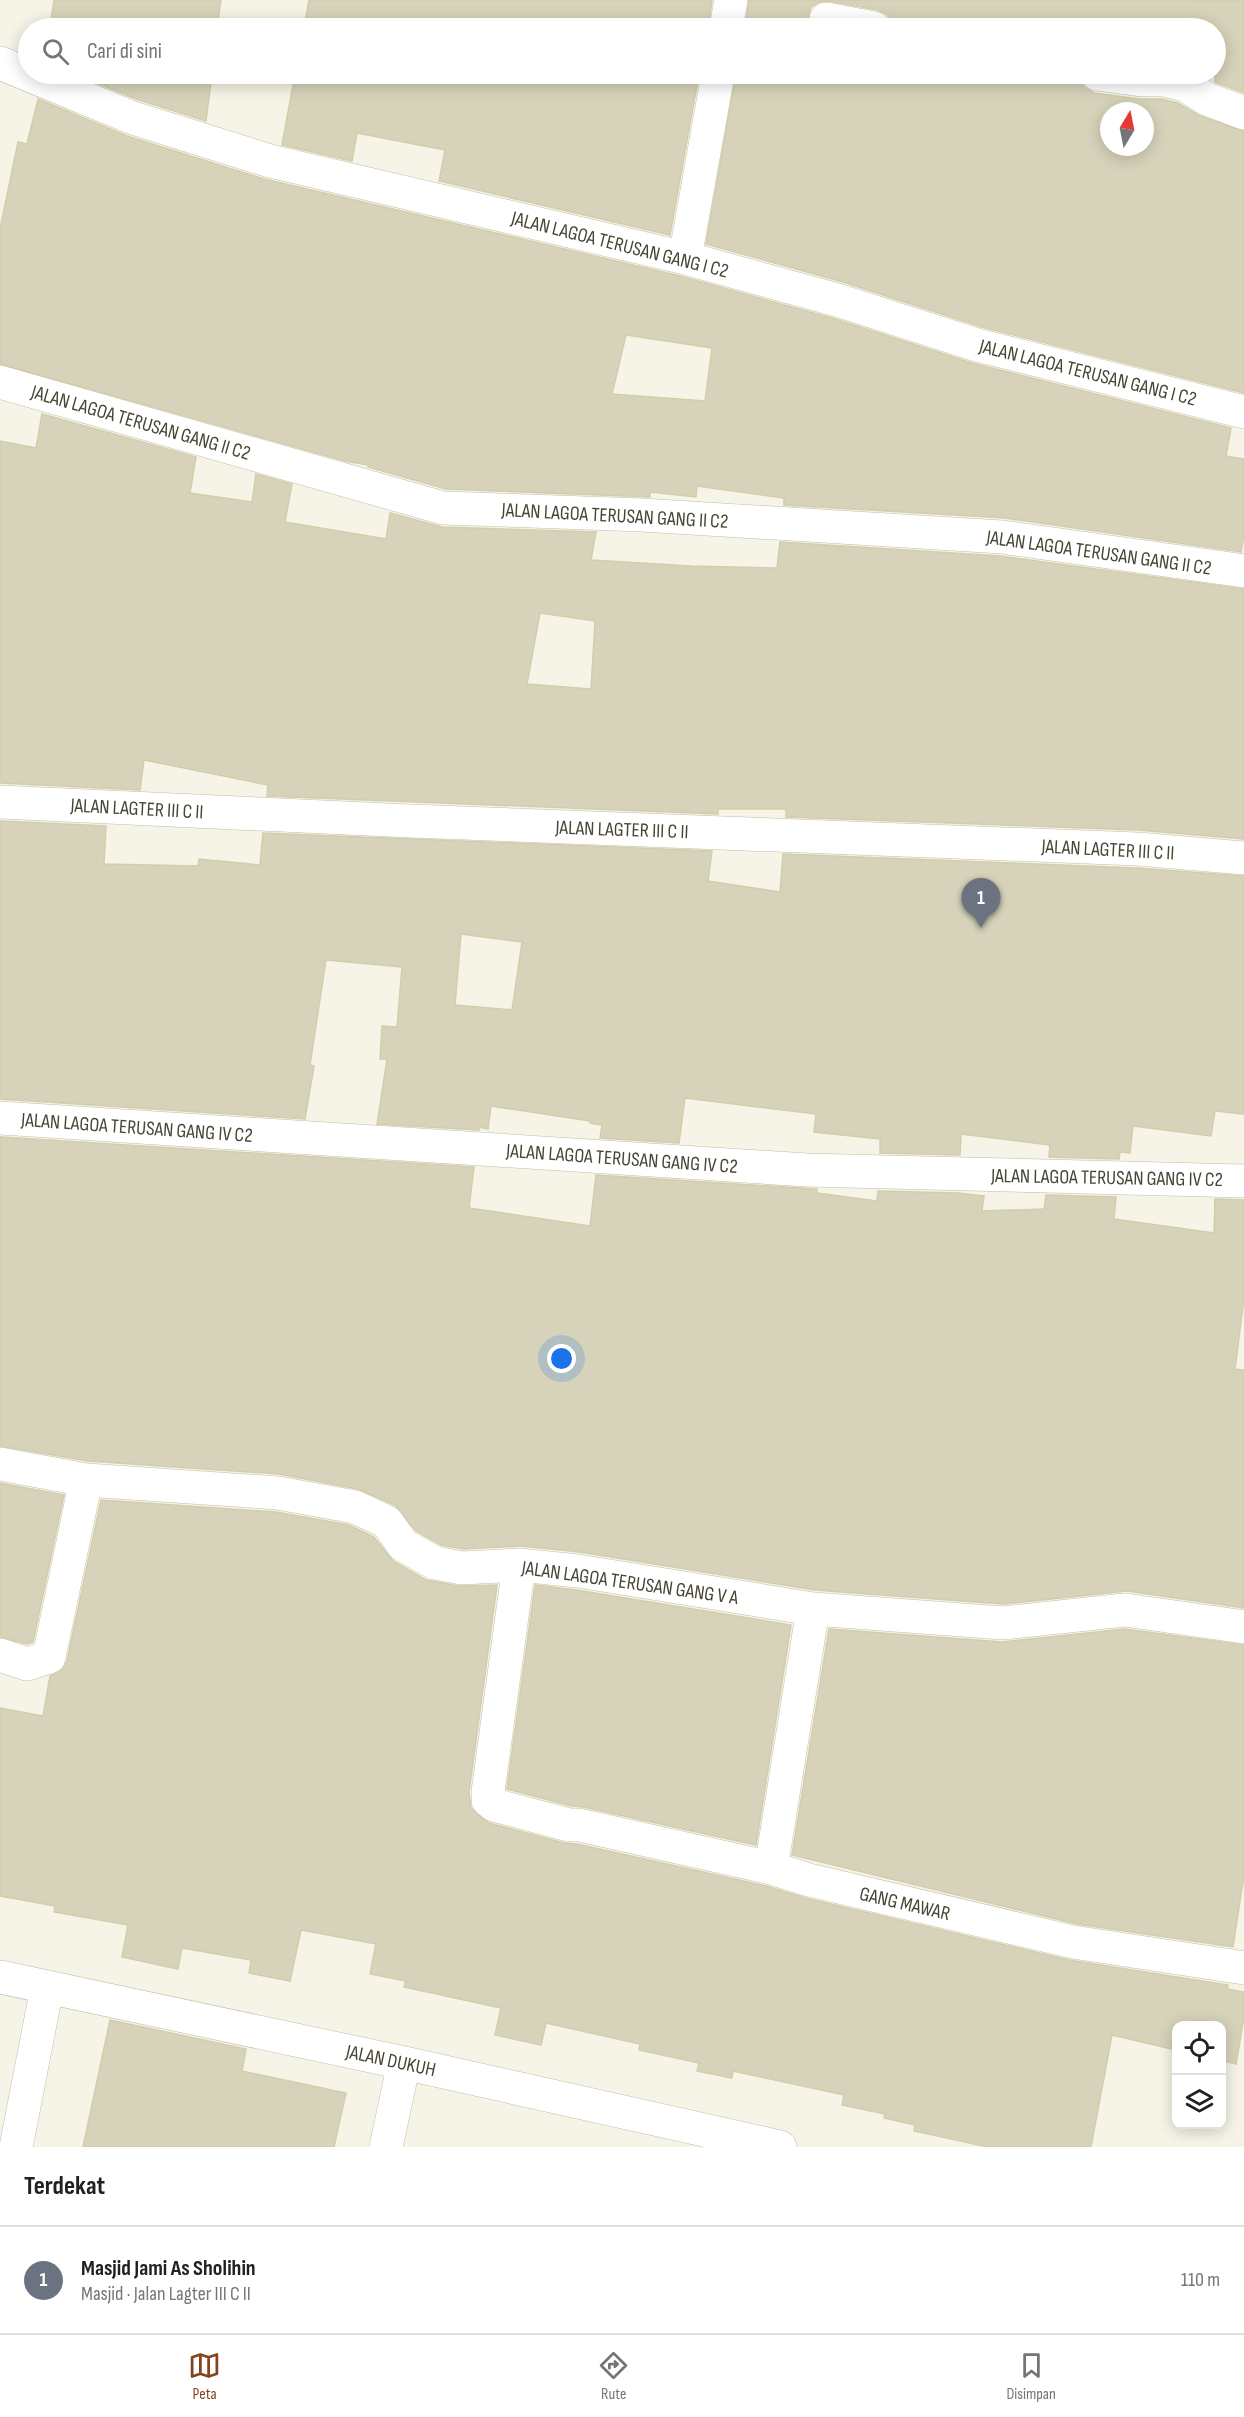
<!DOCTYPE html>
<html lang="id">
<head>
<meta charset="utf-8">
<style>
  :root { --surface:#fff; --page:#f2f2f2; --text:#202124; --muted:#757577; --line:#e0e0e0; --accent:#84441c }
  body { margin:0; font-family:"Sofia Sans Condensed",sans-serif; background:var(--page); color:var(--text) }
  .controls { position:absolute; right:18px; bottom:18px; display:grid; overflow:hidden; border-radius:12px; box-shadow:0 3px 15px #0003 }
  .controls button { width:54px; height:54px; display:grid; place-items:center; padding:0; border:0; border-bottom:2px solid var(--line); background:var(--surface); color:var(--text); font:30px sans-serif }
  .compass { position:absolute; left:1100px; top:102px; width:54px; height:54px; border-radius:50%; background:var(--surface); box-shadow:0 3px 15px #0003; rotate:10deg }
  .you { position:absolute; left:562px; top:1359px; width:21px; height:21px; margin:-15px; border:4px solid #fff; border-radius:50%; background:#1a73e8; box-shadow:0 0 0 9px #1a73e833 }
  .badge { display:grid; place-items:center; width:39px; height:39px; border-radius:50%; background:var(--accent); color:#fff; font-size:20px; font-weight:700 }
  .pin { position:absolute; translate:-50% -50px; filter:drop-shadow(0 2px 3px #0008) }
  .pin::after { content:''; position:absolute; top:32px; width:21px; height:18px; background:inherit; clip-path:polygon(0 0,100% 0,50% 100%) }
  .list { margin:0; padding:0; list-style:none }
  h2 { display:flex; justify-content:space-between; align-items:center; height:78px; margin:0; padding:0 24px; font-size:26px }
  h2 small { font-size:20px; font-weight:400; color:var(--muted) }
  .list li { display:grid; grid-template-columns:39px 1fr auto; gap:18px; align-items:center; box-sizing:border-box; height:108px; padding:0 24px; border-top:2px solid var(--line) }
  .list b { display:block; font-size:22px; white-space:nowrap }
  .list p { margin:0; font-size:20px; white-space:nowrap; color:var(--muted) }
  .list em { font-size:20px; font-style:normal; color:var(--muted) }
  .icon { flex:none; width:33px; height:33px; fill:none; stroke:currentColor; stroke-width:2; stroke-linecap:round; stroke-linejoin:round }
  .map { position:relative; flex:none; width:1244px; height:2147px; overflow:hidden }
  .search { position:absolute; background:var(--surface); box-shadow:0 3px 15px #0003; left:18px; right:18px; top:18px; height:66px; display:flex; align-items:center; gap:15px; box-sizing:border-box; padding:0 21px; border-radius:33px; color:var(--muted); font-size:22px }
  .sheet { height:186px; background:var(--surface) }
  nav { display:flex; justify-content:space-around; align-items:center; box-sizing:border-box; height:84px; border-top:2px solid var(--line); background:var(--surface); font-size:16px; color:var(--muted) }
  nav a { display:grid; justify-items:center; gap:3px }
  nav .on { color:var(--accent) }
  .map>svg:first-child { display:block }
  .building { fill:#d7d3ba; stroke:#d3cdac; stroke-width:1.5; fill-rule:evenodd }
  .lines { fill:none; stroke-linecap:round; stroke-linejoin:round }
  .minor-casing { stroke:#c1bea7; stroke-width:34 }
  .minor { stroke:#fff; stroke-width:33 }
  .labels { text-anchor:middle; stroke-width:5; stroke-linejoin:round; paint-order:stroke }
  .street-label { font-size:20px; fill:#484534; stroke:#fff }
</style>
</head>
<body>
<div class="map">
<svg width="1244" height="2147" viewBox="0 0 1244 2147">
  <rect width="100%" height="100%" fill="#f5f4e6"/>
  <path class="building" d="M54,0h167l-4,28h-167z
    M309,0h403l-4,28h-404z
    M749,0h495v93l-29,-11v-54h-323l-1,-7 -4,-7 -9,-4 -49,-9 -10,1 -8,5 -3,9 2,12h-65z
    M74,74h138l-6,47 -67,-21z
    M295,74h404l-29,161 -231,-54 6,-31 -88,-17 -5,28 -70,-16z
    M736,74h307l36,6 6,8 9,5 45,6h22l17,4 22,13 44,15v262l-262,-66 -139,-45 -137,-38zM1109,111h36v36h-36z
    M38,99l89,37 137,43 416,97 152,42 140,45 259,65 -5,28 18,3v77l-3,16 -236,-34 -221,-13v-7l-87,-12 -1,11 -46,-5v5l-204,-8 -78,-22v-2l-23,-4 -345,-97v-135l18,-87 9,2zM626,335l86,13 -7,53 -93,-7z
    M42,414l154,43 -6,36 62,9 4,-28 36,10 -7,38 101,17 4,-26 52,14 154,5 -5,28 100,6 86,2 3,-26 220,14 244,33v250l-106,-9 -352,-13v-8h-68v5l-451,-18 1,-11 -124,-25 -4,30 -140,-7v-342l36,7zM540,613l55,8 -4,68 -64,-5z
    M0,821l106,5 -2,38 94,2 1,-7 61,6 3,-32 449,18 -4,30 72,11 3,-38 353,14 108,8v238l-29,-3 -4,25 -78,-10 -3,27 -10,-1 -1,7 -70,-2 1,-12 -89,-11 -1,21 -80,-2v-14l-66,-7 2,-18 -131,-16 -6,45 -79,-5 2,-13 -12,-2v-2l-99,-15 -3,23 -9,-2v3l-102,-6 10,-65h-7l2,-33 15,1 5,-60 -76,-7 -16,105 4,1 -9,53 -305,-20zM461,934l61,8 -10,68 -57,-5z
    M0,1137l474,30 -5,41 121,18 6,-51 221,14v4l60,8 1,-10 80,2 26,3 -2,15 62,-2 2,-14 70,2 -2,22 100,14 1,-34 29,1v98l-9,71 9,1v238l-117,-17 -124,13 -188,-14 -235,-38 -59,-6 -58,3 -22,-4 -25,-14 -21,-26 -37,-16 -79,-15 -191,-13 -88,-15z
    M0,1483l64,12 -31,147 -6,2 -27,-7z
    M101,1500l175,12 73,13 25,12 19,24 33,19 33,6 38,-1 -28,207 2,16 18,15 75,20 13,1 189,42 39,12 264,62 159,25 -1,4 17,3v25l-8,47 -15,-4v-35h-45v25l-64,-15 -21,112h-103l-74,-16 1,-6 -31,-7 1,-4 -43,-9 2,-10 -111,-24 -1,7 -35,-7 2,-8 -60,-13 1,-6 -94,-21 -5,22 -46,-10 6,-27 -97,-21 2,-6 -36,-7 6,-30 -75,-14 -11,51 -41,-8 2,-13 -69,-12 -4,21 -56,-12 6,-32 -74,-13 1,-6 -55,-10v-188l43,8 7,-40 12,-6 5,-9z
    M535,1585l41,5 215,35 -35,220 -173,-38 -12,-1 -64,-17z
    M829,1629l173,13 123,-13 119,16v230l-11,72 -156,-23 -285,-69z
    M110,2020l136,29 -4,22 104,22 -12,54h-251z"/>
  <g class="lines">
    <g class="minor-casing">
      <path id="minor" d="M826,19l48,9
        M726,28l5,-28
        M0,63l133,55 137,43 415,97 152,42 140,45 267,67
        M1097,74l44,6h22l22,5 22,14 37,14
        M685,258l33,-184
        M0,382l443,126 199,7 360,22 242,34
        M0,802l410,19 727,28 107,9
        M0,1118l807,52 437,11
        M0,1464l86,16 192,13 77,14 32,15 16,23 32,18 27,5 57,-3 59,6 235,38 190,14 122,-13 119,17
        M519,1565l-31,227v8l6,5 75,20h10l192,43 38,12 264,62 171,26
        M0,1655l27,9 22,-7 37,-177
        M771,1868l42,-259
        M0,1977l404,86 376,84
        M16,2147l31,-159
        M386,2147l18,-84"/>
    </g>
    <use href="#minor" class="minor"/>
  </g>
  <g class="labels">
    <g class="street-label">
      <text transform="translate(620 244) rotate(14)" y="7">JALAN LAGOA TERUSAN GANG I C2</text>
      <text transform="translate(1088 372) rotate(14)" y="7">JALAN LAGOA TERUSAN GANG I C2</text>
      <text transform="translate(141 422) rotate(16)" y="7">JALAN LAGOA TERUSAN GANG II C2</text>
      <text transform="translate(615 515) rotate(3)" y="7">JALAN LAGOA TERUSAN GANG II C2</text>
      <text transform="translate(1099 552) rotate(8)" y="7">JALAN LAGOA TERUSAN GANG II C2</text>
      <text transform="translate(137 808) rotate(3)" y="7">JALAN LAGTER III C II</text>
      <text transform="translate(622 829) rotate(2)" y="7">JALAN LAGTER III C II</text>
      <text transform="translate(1108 849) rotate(3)" y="7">JALAN LAGTER III C II</text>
      <text transform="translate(137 1127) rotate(4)" y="7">JALAN LAGOA TERUSAN GANG IV C2</text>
      <text transform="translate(622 1158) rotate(4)" y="7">JALAN LAGOA TERUSAN GANG IV C2</text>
      <text transform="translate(1107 1177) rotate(1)" y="7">JALAN LAGOA TERUSAN GANG IV C2</text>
      <text transform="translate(630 1582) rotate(8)" y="7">JALAN LAGOA TERUSAN GANG V A</text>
      <text transform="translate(905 1903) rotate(13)" y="7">GANG MAWAR</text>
      <text transform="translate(391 2060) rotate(12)" y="7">JALAN DUKUH</text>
    </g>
  </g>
</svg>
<div class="controls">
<button><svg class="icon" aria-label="locate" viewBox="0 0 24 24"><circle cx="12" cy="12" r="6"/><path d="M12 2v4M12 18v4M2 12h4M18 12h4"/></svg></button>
<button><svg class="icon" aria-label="layers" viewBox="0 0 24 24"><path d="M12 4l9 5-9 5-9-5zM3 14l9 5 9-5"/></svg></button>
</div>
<svg class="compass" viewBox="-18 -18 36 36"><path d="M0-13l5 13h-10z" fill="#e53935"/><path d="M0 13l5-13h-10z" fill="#757577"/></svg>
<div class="you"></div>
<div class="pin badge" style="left:981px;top:928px;background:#6b7280">1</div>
<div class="search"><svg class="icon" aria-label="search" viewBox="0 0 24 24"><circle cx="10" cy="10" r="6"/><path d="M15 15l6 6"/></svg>Cari di sini</div>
</div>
<section class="sheet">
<h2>Terdekat<small></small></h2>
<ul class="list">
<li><span class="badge" style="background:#6b7280">1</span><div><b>Masjid Jami As Sholihin</b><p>Masjid · Jalan Lagter III C II</p></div><em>110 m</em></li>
</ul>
</section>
<nav>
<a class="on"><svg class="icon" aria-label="map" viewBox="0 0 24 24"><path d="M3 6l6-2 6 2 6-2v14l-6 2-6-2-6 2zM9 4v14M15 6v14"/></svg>Peta</a>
<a><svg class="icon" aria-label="directions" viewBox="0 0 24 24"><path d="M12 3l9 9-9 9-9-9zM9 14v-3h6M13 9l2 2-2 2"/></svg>Rute</a>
<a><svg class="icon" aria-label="saved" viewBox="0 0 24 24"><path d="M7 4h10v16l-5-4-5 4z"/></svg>Disimpan</a>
</nav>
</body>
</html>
